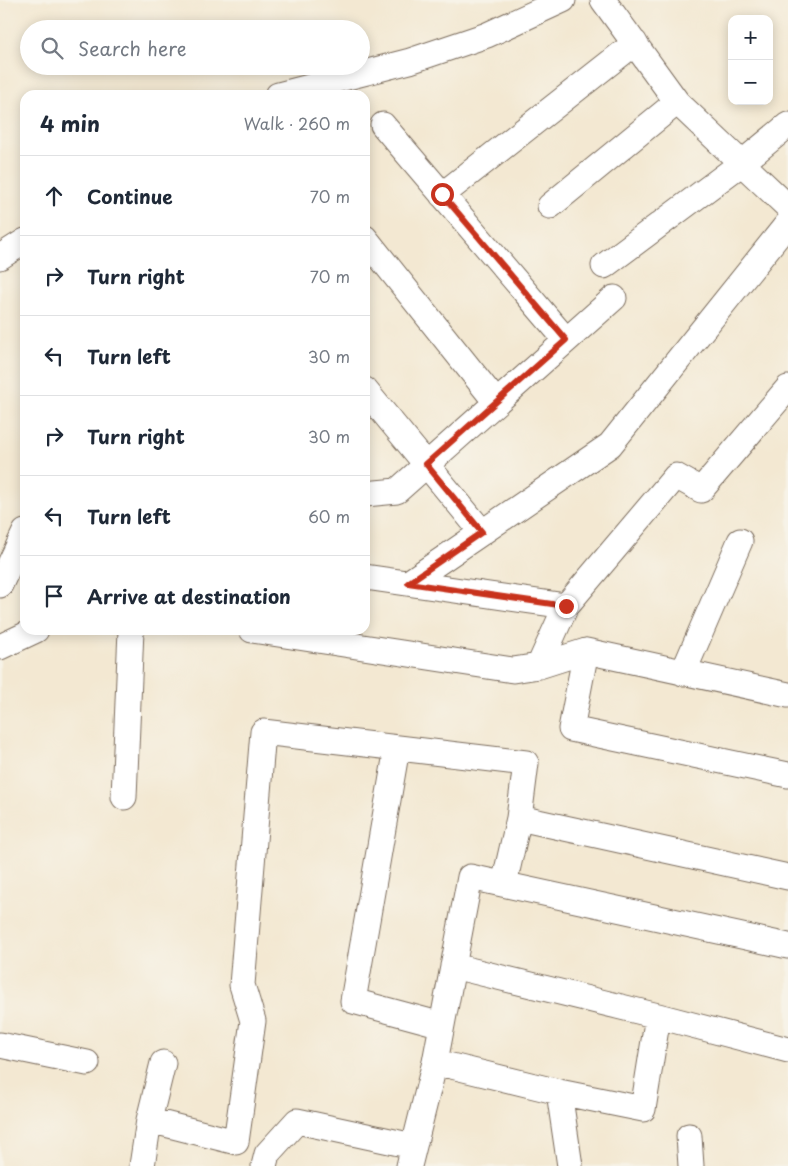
<!DOCTYPE html>
<html lang="en">
<head>
<meta charset="utf-8">
<style>
  :root { --surface:#fff; --page:#f6f6f7; --text:#1f2937; --muted:#747a83; --line:#e0e1e3 }
  body { margin:0; font-family:"Playpen Sans",sans-serif; background:var(--page); color:var(--text) }
  .controls { position:absolute; right:15px; top:15px; display:grid; overflow:hidden; border-radius:10px; box-shadow:0 2px 12px #0003 }
  .controls button { width:45px; height:45px; display:grid; place-items:center; padding:0; border:0; border-bottom:1px solid var(--line); background:var(--surface); color:var(--text); font:25px sans-serif }
  .stop { position:absolute; width:15px; height:15px; margin:-11px; border:4px solid #c8321e; border-radius:50%; background:#fff }
  .stop.end { background:#c8321e; border-color:#fff; box-shadow:0 1px 5px #0008 }
  .list { margin:0; padding:0; list-style:none }
  h2 { display:flex; justify-content:space-between; align-items:center; height:65px; margin:0; padding:0 20px; font-size:21px }
  h2 small { font-size:16px; font-weight:400; color:var(--muted) }
  .list li { display:grid; grid-template-columns:32px 1fr auto; gap:15px; align-items:center; box-sizing:border-box; height:80px; padding:0 20px; border-top:1px solid var(--line) }
  .list b { display:block; font-size:19px; white-space:nowrap }
  .list em { font-size:16px; font-style:normal; color:var(--muted) }
  .icon { flex:none; width:28px; height:28px; fill:none; stroke:currentColor; stroke-width:2; stroke-linecap:round; stroke-linejoin:round }
  .map { position:relative; flex:none; width:788px; height:1166px; overflow:hidden }
  .search { position:absolute; background:var(--surface); box-shadow:0 2px 12px #0003; left:20px; top:20px; width:350px; height:55px; display:flex; align-items:center; gap:12px; box-sizing:border-box; padding:0 18px; border-radius:28px; color:var(--muted); font-size:19px }
  .panel { position:absolute; background:var(--surface); box-shadow:0 2px 12px #0003; left:20px; top:90px; width:350px; height:545px; border-radius:15px }
  .map>svg:first-child { display:block }
  .lines { fill:none; stroke-linecap:round; stroke-linejoin:round }
  .minor-casing { stroke:#7b6c5d; stroke-width:27 }
  .minor { stroke:#fff; stroke-width:25 }
  .route { stroke:#c8321e; stroke-width:6 }
</style>
</head>
<body>
<div class="map">
<svg width="788" height="1166" viewBox="0 0 788 1166">
  <rect width="100%" height="100%" fill="#f7f3e8"/>
  <filter id="ink" filterUnits="userSpaceOnUse"><feTurbulence type="fractalNoise" baseFrequency=".02" numOctaves="2"/><feDisplacementMap in="SourceGraphic" scale="10" xChannelSelector="R" yChannelSelector="G"/><feConvolveMatrix kernelMatrix="1 2 1 2 8 2 1 2 1" color-interpolation-filters="sRGB"/></filter>
  <filter id="wash" filterUnits="userSpaceOnUse"><feTurbulence type="fractalNoise" baseFrequency=".0096" numOctaves="4" result="noise"/><feDisplacementMap in="SourceGraphic" scale="20" xChannelSelector="R" yChannelSelector="G"/><feGaussianBlur stdDeviation="1.12" result="paint"/><feColorMatrix in="noise" values="0 0 0 0 0 0 0 0 0 0 0 0 0 0 0 0 0 1.4 0 .05"/><feComposite in="paint" operator="in"/></filter>
  <g filter="url(#wash)">
    <rect width="100%" height="100%" fill="#f3e8d2"/>
  </g>
  <g filter="url(#ink)">
    <g class="lines">
      <g class="minor-casing">
        <path id="minor" d="M603,0l74,102 111,105
          M278,95l132,-34 77,-26 76,-35
          M383,125l183,215
          M442,195l193,-152
          M550,206l127,-104
          M365,238l131,164
          M0,257l25,-16
          M604,266l138,-103 46,-38
          M365,390l117,142
          M365,494l32,-3 217,-193
          M365,577l201,29
          M408,583l202,-138 178,-222
          M0,585l25,-53
          M252,630l261,40 26,-4 47,-15 202,44
          M0,647l36,-17
          M586,651l-15,78 217,46
          M539,666l27,-60 110,-130 25,14 87,-102
          M683,673l57,-132
          M397,748l-44,253 89,24
          M124,797l7,-167
          M519,818l269,59
          M453,966l205,50 130,34
          M0,1045l87,18
          M435,1062l124,30 84,17 15,-93
          M559,1092l11,74
          M149,1120l87,22 17,-121 -11,-36 21,-253 263,31 -7,55 -15,66
          M689,1136l2,30
          M142,1166l7,-46 14,-57
          M264,1166l3,-12 30,-33 116,25
          M409,1166l26,-104 35,-185 318,69"/>
      </g>
      <use href="#minor" class="minor"/>
    </g>
  </g>
  <g class="lines" filter="url(#ink)">
    <path class="route" d="M442,194l124,146 -140,124 56,68 -74,51 158,23"/>
  </g>
</svg>
<div class="controls">
<button>+</button>
<button>−</button>
</div>
<div class="stop" style="left:442px;top:194px"></div>
<div class="stop end" style="left:566px;top:606px"></div>
<div class="search"><svg class="icon" aria-label="search" viewBox="0 0 24 24"><circle cx="10" cy="10" r="6"/><path d="M15 15l6 6"/></svg>Search here</div>
<section class="panel">
<h2>4 min<small>Walk · 260 m</small></h2>
<ul class="list">
<li><svg class="icon" aria-label="ahead" viewBox="0 0 24 24"><path d="M12 20V5M6 11l6-6 6 6"/></svg><div><b>Continue</b></div><em>70 m</em></li>
<li><svg class="icon" aria-label="right" viewBox="0 0 24 24"><path d="M7 20v-9h11M14 6l5 5-5 5"/></svg><div><b>Turn right</b></div><em>70 m</em></li>
<li><svg class="icon" aria-label="left" viewBox="0 0 24 24"><path d="M17 20v-9H6M10 6l-5 5 5 5"/></svg><div><b>Turn left</b></div><em>30 m</em></li>
<li><svg class="icon" aria-label="right" viewBox="0 0 24 24"><path d="M7 20v-9h11M14 6l5 5-5 5"/></svg><div><b>Turn right</b></div><em>30 m</em></li>
<li><svg class="icon" aria-label="left" viewBox="0 0 24 24"><path d="M17 20v-9H6M10 6l-5 5 5 5"/></svg><div><b>Turn left</b></div><em>60 m</em></li>
<li><svg class="icon" aria-label="arrive" viewBox="0 0 24 24"><path d="M6 21V4h12l-3 4 3 4H6"/></svg><div><b>Arrive at destination</b></div></li>
</ul>
</section>
</div>
</body>
</html>
